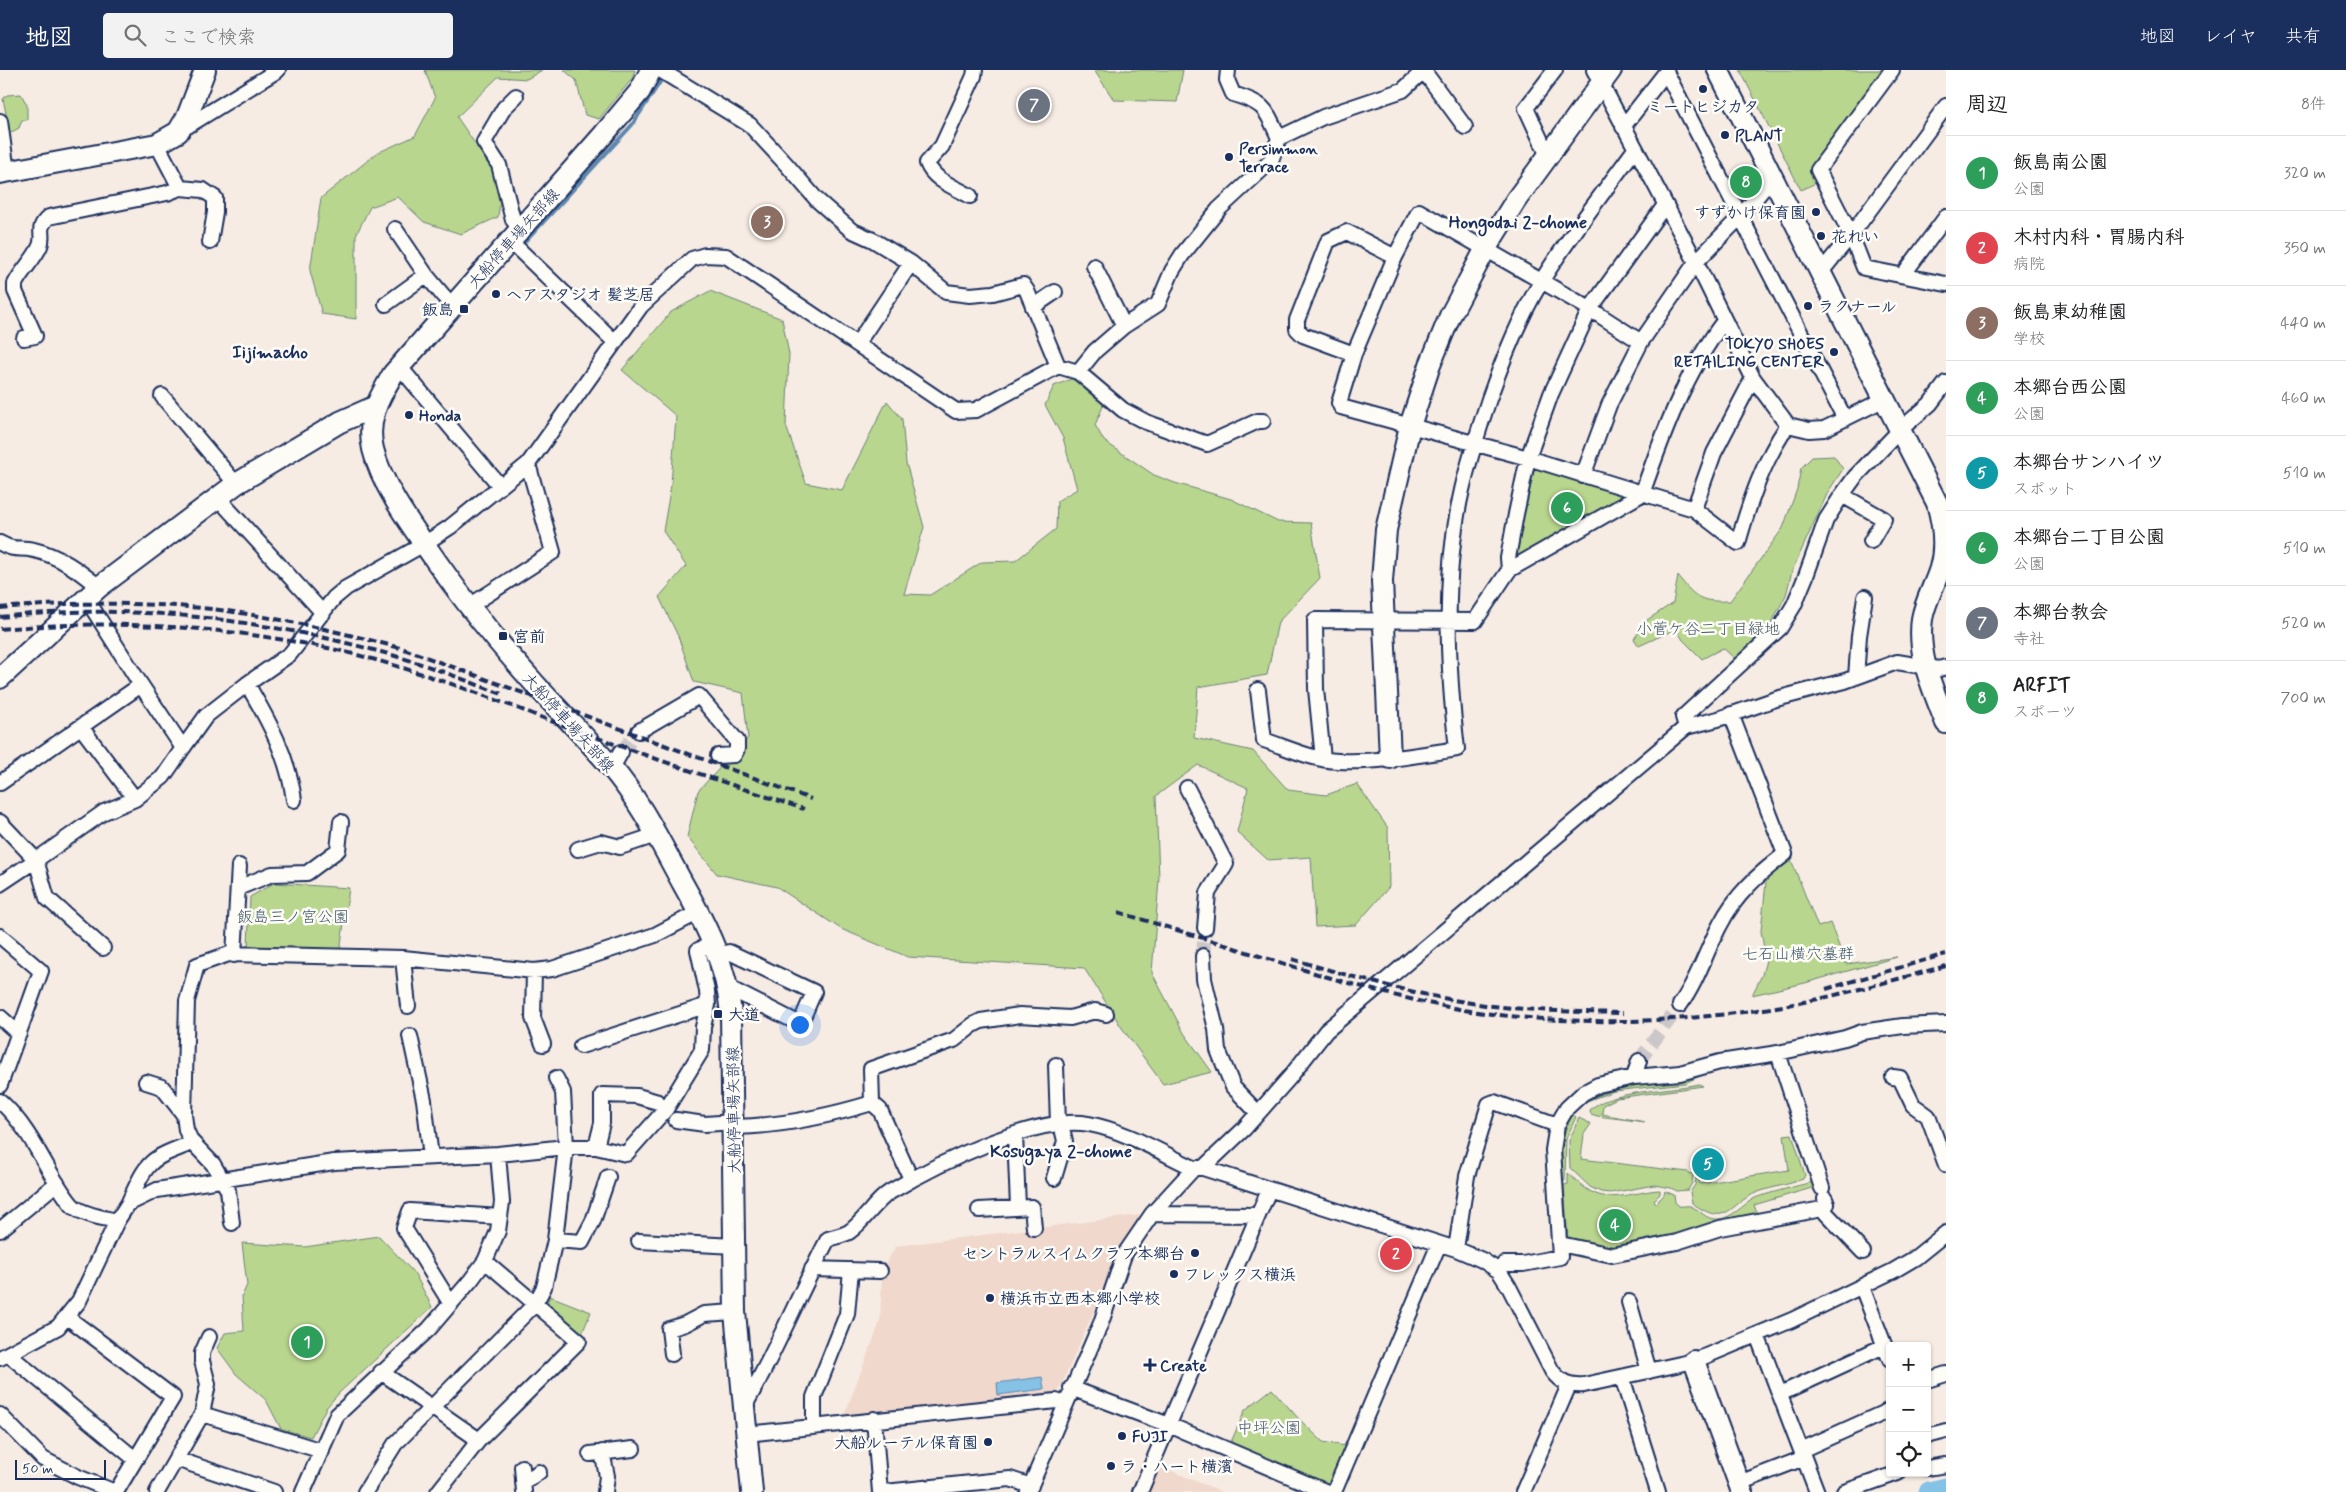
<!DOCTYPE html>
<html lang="ja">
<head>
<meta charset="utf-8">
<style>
  :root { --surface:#fff; --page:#f2f2f2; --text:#202124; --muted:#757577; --line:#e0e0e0; --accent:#1b2f5e }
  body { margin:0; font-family:Mynerve,"Klee One",sans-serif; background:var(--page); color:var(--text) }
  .controls { position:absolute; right:15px; bottom:15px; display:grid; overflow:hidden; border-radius:5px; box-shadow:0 1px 4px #0004 }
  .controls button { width:45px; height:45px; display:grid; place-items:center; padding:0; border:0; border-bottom:1px solid var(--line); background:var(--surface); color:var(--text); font:25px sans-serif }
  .scale { position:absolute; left:15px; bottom:12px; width:91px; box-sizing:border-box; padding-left:5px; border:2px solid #1b2f5e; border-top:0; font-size:14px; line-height:18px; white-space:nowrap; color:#1b2f5e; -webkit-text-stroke:4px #fdfcf7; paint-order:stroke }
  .you { position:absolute; left:799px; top:954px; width:18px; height:18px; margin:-12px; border:4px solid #fff; border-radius:50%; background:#1a73e8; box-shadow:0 0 0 8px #1a73e833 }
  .badge { display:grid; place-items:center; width:32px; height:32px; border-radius:50%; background:var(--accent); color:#fff; font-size:16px; font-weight:700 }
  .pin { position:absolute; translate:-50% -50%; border:2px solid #fff; box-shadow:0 1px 5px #0006 }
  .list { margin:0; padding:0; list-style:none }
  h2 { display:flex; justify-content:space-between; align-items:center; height:65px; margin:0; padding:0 20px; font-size:21px }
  h2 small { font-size:16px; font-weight:400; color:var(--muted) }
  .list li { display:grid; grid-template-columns:32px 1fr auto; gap:15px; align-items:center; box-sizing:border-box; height:75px; padding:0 20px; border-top:1px solid var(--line) }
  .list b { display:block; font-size:19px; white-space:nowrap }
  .list p { margin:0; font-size:16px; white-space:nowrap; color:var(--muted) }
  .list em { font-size:16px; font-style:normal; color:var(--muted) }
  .icon { flex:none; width:28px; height:28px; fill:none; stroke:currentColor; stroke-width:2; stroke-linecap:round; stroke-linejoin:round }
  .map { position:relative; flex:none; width:1946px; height:1422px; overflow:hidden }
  header { display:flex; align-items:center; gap:30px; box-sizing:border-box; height:70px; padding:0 25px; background:var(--accent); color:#fff }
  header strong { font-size:24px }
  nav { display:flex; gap:28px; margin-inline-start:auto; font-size:18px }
  .search { width:350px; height:45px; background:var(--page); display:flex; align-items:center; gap:12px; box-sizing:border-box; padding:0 18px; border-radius:5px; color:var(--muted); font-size:19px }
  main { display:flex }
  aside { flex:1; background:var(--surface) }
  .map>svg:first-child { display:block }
  .built { fill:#f0d8cc }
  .green { fill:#b9d68e; stroke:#6a8276 }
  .water { fill:#85c2e5; stroke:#5b87af }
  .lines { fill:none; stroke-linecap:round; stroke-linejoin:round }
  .stream { stroke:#5b87af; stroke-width:4 }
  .river { stroke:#85c2e5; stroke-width:21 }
  .street-tunnel { stroke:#cbc6c8; stroke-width:14; stroke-dasharray:14 7; stroke-linecap:butt }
  .street-casing { stroke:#1b2f5e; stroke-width:18 }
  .secondary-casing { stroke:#1b2f5e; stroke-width:24 }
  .street { stroke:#fdfcf7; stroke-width:14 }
  .secondary { stroke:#fdfcf7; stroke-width:20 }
  .rail { stroke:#1b2f5e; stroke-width:4; stroke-dasharray:8 4; stroke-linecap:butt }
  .poi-dot { fill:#1b2f5e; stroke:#fdfcf7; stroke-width:2 }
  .labels { text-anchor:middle; stroke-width:5; stroke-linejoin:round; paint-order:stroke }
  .poi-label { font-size:16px; font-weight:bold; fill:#1b2f5e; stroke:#fdfcf7; text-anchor:start }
  .street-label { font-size:16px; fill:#1b2f5e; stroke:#fdfcf7 }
  .park-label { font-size:16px; fill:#42596a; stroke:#fdfcf7 }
  .neighbourhood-label { font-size:18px; font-weight:bold; fill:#1b2f5e; stroke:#fdfcf7 }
</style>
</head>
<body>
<header>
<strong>地図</strong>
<div class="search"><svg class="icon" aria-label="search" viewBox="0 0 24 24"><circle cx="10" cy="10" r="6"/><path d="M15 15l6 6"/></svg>ここで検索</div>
<nav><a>地図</a><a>レイヤ</a><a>共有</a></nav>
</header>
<main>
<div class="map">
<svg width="1946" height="1422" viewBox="0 0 1946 1422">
  <rect width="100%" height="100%" fill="#f7ece3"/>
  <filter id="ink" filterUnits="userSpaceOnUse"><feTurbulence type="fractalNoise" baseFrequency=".02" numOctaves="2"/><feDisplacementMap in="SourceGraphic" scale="10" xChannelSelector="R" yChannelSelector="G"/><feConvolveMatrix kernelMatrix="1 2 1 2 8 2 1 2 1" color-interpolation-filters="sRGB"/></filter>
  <g filter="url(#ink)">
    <path class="built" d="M1139,1145l3,3 -22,34 -63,143 -214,23 37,-96 2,-49 5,-1 1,-6 -3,-1 11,-19z
      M1158,1395l64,27h-75z"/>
    <path class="green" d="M425,0h117l-15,9 -29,-2 -41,40 45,67 -4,33 -37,17 -37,-12 -26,-25 -28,10 -14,28v84l-34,-5 -12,-43 11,-73 56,-45 38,-17 20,-38z
      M564,0h71l-3,9 -33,40 -14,-4 -9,-35z
      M1094,0h89l-6,32 -63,-2z
      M1740,0h143l-69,99 4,13 -17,8z
      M21,24l6,11v15h-5l-3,8 -9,5 -7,-34 4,-4z
      M710,221l72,28 7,35 -3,72 20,57 36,7 45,-89 15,18 4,44 18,64 -20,67 26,1 52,-33 33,-1 41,-32 1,-28 20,-12 -14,-51 -18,-33 9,-19 17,-7 13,5 20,20 -9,21 9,16 50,34 21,8 56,16 47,23 33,1 9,55 -42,44 -11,53 -69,12 -4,51 59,13 35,39 38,5 31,-11 31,44 1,59 -33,38 -41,2 -4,-70 -43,3 -31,-28 11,-44 -50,-23 -42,31 3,83 -7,94 32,60 28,39 -49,12 -41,-56 -38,-60 -176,-11 -67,-28 -64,-42 -60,-13 -30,-37 11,-46 50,-53 -5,-45 -49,-11 -16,-46 -19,-39 27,-31 -23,-35 8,-46 5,-69 -54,-46 49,-58z
      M1834,386l9,13 -15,23 -36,79 -6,24 -13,25 -9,12 -28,28 -13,-12 -21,11 -19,-19 -7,-11 -37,17 -5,-7 13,-19 26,-17 5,-27c18,23 23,26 52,25l53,-73 14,-39 4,-21 11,-11z
      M1533,398l91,25 2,3 -104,63 -7,-2 -1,-7 15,-78z
      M1790,787l28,70 12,-4 16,41 51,-7 -92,26 -53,12 10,-20 4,-15 -5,-29 5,-49 8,-14z
      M274,813l75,5 -9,63 -92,-5 2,-49z
      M1700,1006l-15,7 -71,8 -27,10c34,-20 75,-15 113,-25z
      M1699,1014l4,2 -86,12 -14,7 -1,9 43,8 -48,-6 -6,-2 -1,-4c17,-19 82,-20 109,-26z
      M1573,1045l3,2 -10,22 -1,42h-2c-1,-23 -4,-47 10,-66z
      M1579,1048l12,6 -7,10 -3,25 107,13 5,3 -1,8 -4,7 -11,1 -6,-3 -17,-3 -43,8 -10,-1 -11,-5 -20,-19 -1,-27z
      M1792,1064l13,41 -2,4c-15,6 -31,8 -45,13 -31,12 -29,37 -66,11l-2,-11 5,-7 2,-12 3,11 89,-14 -5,-35z
      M1568,1103c23,22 32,28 65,21 9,-1 18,-4 27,-4v4l-6,6 2,3 8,-8 1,-4 9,4 1,7 4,4c4,1 8,-1 11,0 11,4 15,14 28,13 15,-1 24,-14 37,-21 4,-2 55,-16 59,-16l1,5 -61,18 5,14 -148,32 -43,-10 -4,-56 4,-1z
      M379,1166l36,38 17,33 -93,86 -13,15 -15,29 -30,-8 -15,-29 -30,-26 -19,-26 8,-15 19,-2 -2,-35 5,-11 -5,-42 63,4z
      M550,1226l41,16 -10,24 -35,-31z
      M1272,1319l27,30 24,23 22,4 -15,36 -4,1 -95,-41 14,-32z"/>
    <path class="water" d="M1042,1307l2,12 -46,6 -1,-12z"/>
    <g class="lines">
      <path class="stream" d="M526,171l106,-116 32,-49"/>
      <path class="river" d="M1929,1422l17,-4"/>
      <path class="street-tunnel" d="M621,682l18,-21
        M1203,886l2,-28
        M1639,991l41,-56"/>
      <g class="street-casing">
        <path id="street" d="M660,0l90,55 36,39 31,36 34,30 22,10 38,23 35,29 24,3 23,-2 30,-8 4,6 31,75
          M1228,0l-1,10 6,14c33,10 32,14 46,44
          M1423,0l42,57
          M1594,0l102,192 57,116 35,47 21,5 15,-1 61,-30
          M1892,0l-74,100 33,65 13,33 82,16
          M516,26l-12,12 -20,34 15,23 14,55 9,10
          M0,51l7,51
          M1623,57l43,-55 179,347
          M181,60l97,-60
          M157,74l23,44 23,2 12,8v14l-5,30
          M1548,86l-22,-48 29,-38
          M970,126c-15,-9 -36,-15 -43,-33l15,-17 32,-70 1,-6
          M395,159l31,46 26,31
          M509,170l106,102
          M1395,187l-48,-25 -19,9 -31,79v9l6,6 51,19 -15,49 2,4 187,51 166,51 44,34c12,-42 25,-82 50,-118
          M1094,196l30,60
          M1821,202l30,-37 95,-129
          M1903,205l43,-58
          M386,234l40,-29
          M1033,237l22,-15
          M24,268l11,-2 -20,-45v-7c6,-13 19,-24 25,-38 5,-13 -5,-17 9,-29l118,-24 13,-5
          M857,274l54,-81
          M1354,284l41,-97 24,-46 171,98 51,33
          M399,296l101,120
          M1078,302l45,38 23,12 61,22 51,-23h5
          M162,326l74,88
          M1583,406l26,-71 32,-63 55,-80 45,-46 31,-38
          M1842,425l42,24 -13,22
          M218,428l105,115
          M1694,439l20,-56 39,-75
          M0,473c16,9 19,3 34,7 26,6 45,21 65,37
          M1509,500l-1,-12 8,-44 12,-56 23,-64 39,-85 75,-104
          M86,528l55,87
          M468,537l85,-55 -25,-88
          M1856,607l3,-41 6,-39
          M247,614c22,37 41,72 47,116
          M1258,620l6,50c24,8 49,20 74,21 39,2 80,-6 119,-12 -10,-85 -14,-175 5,-259 7,-31 17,-61 27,-91 14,-40 30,-81 52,-117 28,-46 63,-90 94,-133
          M81,657l54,72
          M1686,657l-3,-10 97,-89 14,-23 12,-29 20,-56 16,-25 13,-18 46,-48 29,-25 16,-21
          M639,661l60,-35 38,45v8l-3,6 -16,1
          M1323,689l-7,-70 -1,-69 160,1 34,-51 133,-76c21,-60 43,-121 82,-173
          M612,698l9,-16
          M0,713l141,-98 42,63 23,-32 41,-32 43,-30 44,-56 12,-10 78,-44 26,-17 78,-63 113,-158 51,-47 13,-4 21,1 230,155 20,-1 82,-44 20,6 17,-21 29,-25 34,-22 14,-33 10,-16 37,-46 52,-48 8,-23 44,-21 80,-27 16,-15
          M1187,718l39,76 -18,29 -3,35
          M0,752l36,38 -36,24
          M578,779l23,-7 19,5 36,-12
          M238,818l34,-14 35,-1 31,-23 3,-28
          M0,866l41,35 -41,114
          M103,878l-56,-50 -11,-38 68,-48 31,-13 28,-22 20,-29
          M234,885l5,-89
          M719,885l10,-3 85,40 -14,32 -71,-36
          M1203,886l1,23 12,50 2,21 15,37 24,25
          M403,888l5,48
          M534,901l-1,47 10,26
          M1680,935c18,-25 26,-54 40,-80 15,-30 39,-51 65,-71l-54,-140
          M0,947l19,17
          M410,966l14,64 7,57
          M581,976l127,-41
          M1778,983l44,135
          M1056,995l2,59
          M1634,1007l5,-16
          M1893,1007l7,1 13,27 15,11 18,49
          M146,1012l16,5 22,28
          M0,1031c22,20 35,44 49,69 7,12 15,26 24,36 10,9 31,12 44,15
          M872,1033l-1,-34 83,-29 19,-15 8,-4 39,-6 50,3 25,-7 11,3
          M676,1050l29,4 29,-2
          M734,1057c48,-1 92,-10 138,-24l8,7 31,69
          M1015,1064l3,73
          M596,1077l6,-24v-28l35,1 21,6
          M1203,1098l41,-39 46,-52 36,-46 360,-304 32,-8 58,-20 69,-18 52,-19 42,7 7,-2
          M1054,1108l11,-37 -4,-17
          M1825,1129l2,5 -5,5 41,43
          M128,1134c20,-44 19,-44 64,-61
          M979,1140l53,-3 2,21
          M1152,1144l106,1
          M232,1153l-4,-33 -15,-26 -22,-23 -5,-11 -2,-15 3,-114 10,-36 32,-11 174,4 131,13 18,-2 103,-34 44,-23
          M0,1160l57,-47
          M555,1170l27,2 11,-21 15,-44
          M639,1171l96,5
          M1560,1174l52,11 65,-13 43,-14 102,-19
          M1456,1179l11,-73 22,-72 5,-2 63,23 10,-17 16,-15 15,-8 36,-8 46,-4 40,-11 58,-9 67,-15 17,-6 41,-6 43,-2
          M812,1199l68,2
          M1499,1201l5,-7h19l37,-7 -7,-107 4,-25
          M1862,1217l28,73
          M1629,1232l20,69
          M451,1234l-47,-76 6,-17 90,6
          M67,1247l106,80 -57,95
          M1757,1265l60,157
          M8,1284l127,105
          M672,1284l-3,-25 16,-5 19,-10 31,-2
          M0,1288l58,-31 21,-26 38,-80 11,-17 29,-14 177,-28 164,-8 68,-7h30l30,7 40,-45 36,-59 1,-23 5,-22 -1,-14 -9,-41 15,-6
          M381,1302l98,68
          M1622,1307l36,115
          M1927,1310l19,-6
          M1071,1318l98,37 158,67
          M1780,1324l104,-48
          M743,1333l5,-3c29,-52 52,-108 80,-161 7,-2 16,-4 21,-7 16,-11 25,-30 41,-40 45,-27 147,-78 199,-68 37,7 71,28 105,44h9l253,81 26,11 17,11 10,16 43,84c9,12 18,15 32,14l110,-24 98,-41 101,-49 22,-13 31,-25
          M202,1344l120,37
          M0,1345l43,44 35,18 37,15
          M874,1349l6,73
          M814,1357v-30l33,-83 4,-44
          M746,1364l310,-33 9,3
          M1927,1366l19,-5
          M1801,1380l89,-40
          M602,1382l5,24 -2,16
          M590,1384l43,-5
          M176,1389l98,33
          M522,1397l2,25
          M1927,1398l19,-3
          M523,1413l16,-11
          M1739,1413l65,-25
          M157,1422l45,-78 6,-30 -6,-23v-8l7,-16
          M303,1422l34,-77 92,-86 42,-49 14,-19 13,-30 4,-29 -4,-48
          M365,1422l30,-48 140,-140 9,-17 11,-47 11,-93 -3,-55 -7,-14
          M438,1422l41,-52 100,-99 -94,-80
          M885,1422l125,-13 21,7
          M1028,1422l73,-169 23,-68 28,-41 42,-46
          M1140,1422l129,-302
          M1334,1422l105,-248
          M1523,1422l46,-107
          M1844,1422l54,-19"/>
      </g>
      <g class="secondary-casing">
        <path id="secondary" d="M651,0l-11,21 -36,43 -211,240c-14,24 -27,45 -20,75 9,38 41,80 63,112 30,43 63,83 98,122 25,28 53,55 77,84 30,35 50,77 72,117 23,41 44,82 48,130l4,298 17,180
          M1718,0l219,433c6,21 9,44 3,65 -5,17 -15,33 -18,51 -5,37 11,70 24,104
          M0,103l157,-29 21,-12 9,-15 18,-47
          M0,608l99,-91 137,-103 104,-62 34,-15
          M1390,688l-8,-177 4,-51 24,-104 20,-61 20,-49 36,-68 30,-48 95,-130
          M1694,1291l48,131"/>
      </g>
      <use href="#street" class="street"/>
      <use href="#secondary" class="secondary"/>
      <path class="rail" d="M0,538c70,-6 141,-6 212,1 65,8 129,23 192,40l407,150
        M0,547c133,-15 274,3 402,41 34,10 67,24 100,36
        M0,559c113,-10 226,-3 337,21 73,17 144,44 214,71 84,31 168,60 253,88
        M1118,842c45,14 90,27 135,42 83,26 168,53 256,62 84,9 171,6 255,-7 61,-9 122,-27 182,-43
        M1292,889c63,19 128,37 193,46 46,6 92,7 138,8
        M1826,919l120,-35"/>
    </g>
  </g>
  <g class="poi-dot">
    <circle cx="1703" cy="19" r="5"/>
    <circle cx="1725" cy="65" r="5"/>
    <circle cx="1229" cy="87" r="5"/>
    <circle cx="1816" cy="142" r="5"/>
    <circle cx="1821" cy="166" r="5"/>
    <circle cx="496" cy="224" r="5"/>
    <circle cx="1808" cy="236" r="5"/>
    <rect x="459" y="234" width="10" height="10" rx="2.5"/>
    <circle cx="1834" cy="282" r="5"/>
    <circle cx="409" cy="345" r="5"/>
    <rect x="498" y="561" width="10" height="10" rx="2.5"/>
    <rect x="713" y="939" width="10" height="10" rx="2.5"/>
    <circle cx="1195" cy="1183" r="5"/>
    <circle cx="1174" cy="1204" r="5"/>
    <circle cx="990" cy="1228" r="5"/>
    <path d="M1147.5 1287.5h5v5h5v5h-5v5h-5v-5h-5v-5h5z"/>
    <circle cx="1122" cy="1366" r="5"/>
    <circle cx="988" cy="1372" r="5"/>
    <circle cx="1111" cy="1396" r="5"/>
  </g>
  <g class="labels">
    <g class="poi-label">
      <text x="1703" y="42" text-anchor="middle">ミートヒジカタ</text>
      <text x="1735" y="71">PLANT</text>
      <text x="1239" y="84">Persimmon<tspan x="1239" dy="18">Terrace</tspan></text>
      <text x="1806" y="148" text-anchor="end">すずかけ保育園</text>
      <text x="1831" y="172">花れい</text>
      <text x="506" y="230">ヘアスタジオ 髪芝居</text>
      <text x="1818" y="242">ラクナール</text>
      <text x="454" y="245" text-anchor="end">飯島</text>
      <text x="1824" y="279" text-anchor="end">TOKYO SHOES<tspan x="1824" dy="18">RETAILING CENTER</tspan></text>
      <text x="419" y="351">Honda</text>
      <text x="513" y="572">宮前</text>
      <text x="728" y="950">大道</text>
      <text x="1185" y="1189" text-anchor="end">セントラルスイムクラブ本郷台</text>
      <text x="1184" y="1210">フレックス横浜</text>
      <text x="1000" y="1234">横浜市立西本郷小学校</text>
      <text x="1160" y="1301">Create</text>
      <text x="1132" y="1372">FUJI</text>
      <text x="978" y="1378" text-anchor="end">大船ルーテル保育園</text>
      <text x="1121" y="1402">ラ・ハート横濱</text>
    </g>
    <g class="street-label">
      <text transform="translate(513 168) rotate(-48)" y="6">大船停車場矢部線</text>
      <text transform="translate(569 652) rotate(48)" y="6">大船停車場矢部線</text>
      <text transform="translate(733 1040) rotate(-91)" y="6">大船停車場矢部線</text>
    </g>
    <g class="park-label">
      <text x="1708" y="564">小菅ケ谷二丁目緑地</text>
      <text x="293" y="852">飯島三ノ宮公園</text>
      <text x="1798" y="889">七石山横穴墓群</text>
      <text x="1269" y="1363">中坪公園</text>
    </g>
    <g class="neighbourhood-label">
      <text x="1518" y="158">Hongodai 2-chome</text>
      <text x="270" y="288">Iijimacho</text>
      <text x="1061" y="1087">Kosugaya 2-chome</text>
    </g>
  </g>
</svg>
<div class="controls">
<button>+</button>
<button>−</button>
<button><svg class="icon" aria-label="locate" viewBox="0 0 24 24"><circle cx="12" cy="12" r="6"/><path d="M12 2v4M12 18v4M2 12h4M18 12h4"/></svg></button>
</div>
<div class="scale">50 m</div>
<div class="you"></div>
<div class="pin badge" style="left:307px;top:1272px;background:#2e9e5b">1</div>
<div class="pin badge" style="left:1396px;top:1184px;background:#e0444e">2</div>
<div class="pin badge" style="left:767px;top:152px;background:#8d6e63">3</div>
<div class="pin badge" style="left:1615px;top:1155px;background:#2e9e5b">4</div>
<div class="pin badge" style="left:1708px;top:1094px;background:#0f9aa8">5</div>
<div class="pin badge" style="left:1567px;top:438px;background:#2e9e5b">6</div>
<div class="pin badge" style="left:1034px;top:35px;background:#6b7280">7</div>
<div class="pin badge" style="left:1746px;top:112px;background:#2e9e5b">8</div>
</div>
<aside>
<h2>周辺<small>8件</small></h2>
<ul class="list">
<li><span class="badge" style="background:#2e9e5b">1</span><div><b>飯島南公園</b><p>公園</p></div><em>320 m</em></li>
<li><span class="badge" style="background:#e0444e">2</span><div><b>木村内科・胃腸内科</b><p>病院</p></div><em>350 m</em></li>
<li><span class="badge" style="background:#8d6e63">3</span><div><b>飯島東幼稚園</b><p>学校</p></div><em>440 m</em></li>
<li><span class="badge" style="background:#2e9e5b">4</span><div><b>本郷台西公園</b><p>公園</p></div><em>460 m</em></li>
<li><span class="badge" style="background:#0f9aa8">5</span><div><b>本郷台サンハイツ</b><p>スポット</p></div><em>510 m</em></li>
<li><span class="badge" style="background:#2e9e5b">6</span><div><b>本郷台二丁目公園</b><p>公園</p></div><em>510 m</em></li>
<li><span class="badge" style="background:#6b7280">7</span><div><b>本郷台教会</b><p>寺社</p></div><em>520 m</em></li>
<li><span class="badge" style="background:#2e9e5b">8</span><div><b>ARFIT</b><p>スポーツ</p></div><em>700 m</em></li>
</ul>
</aside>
</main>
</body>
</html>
